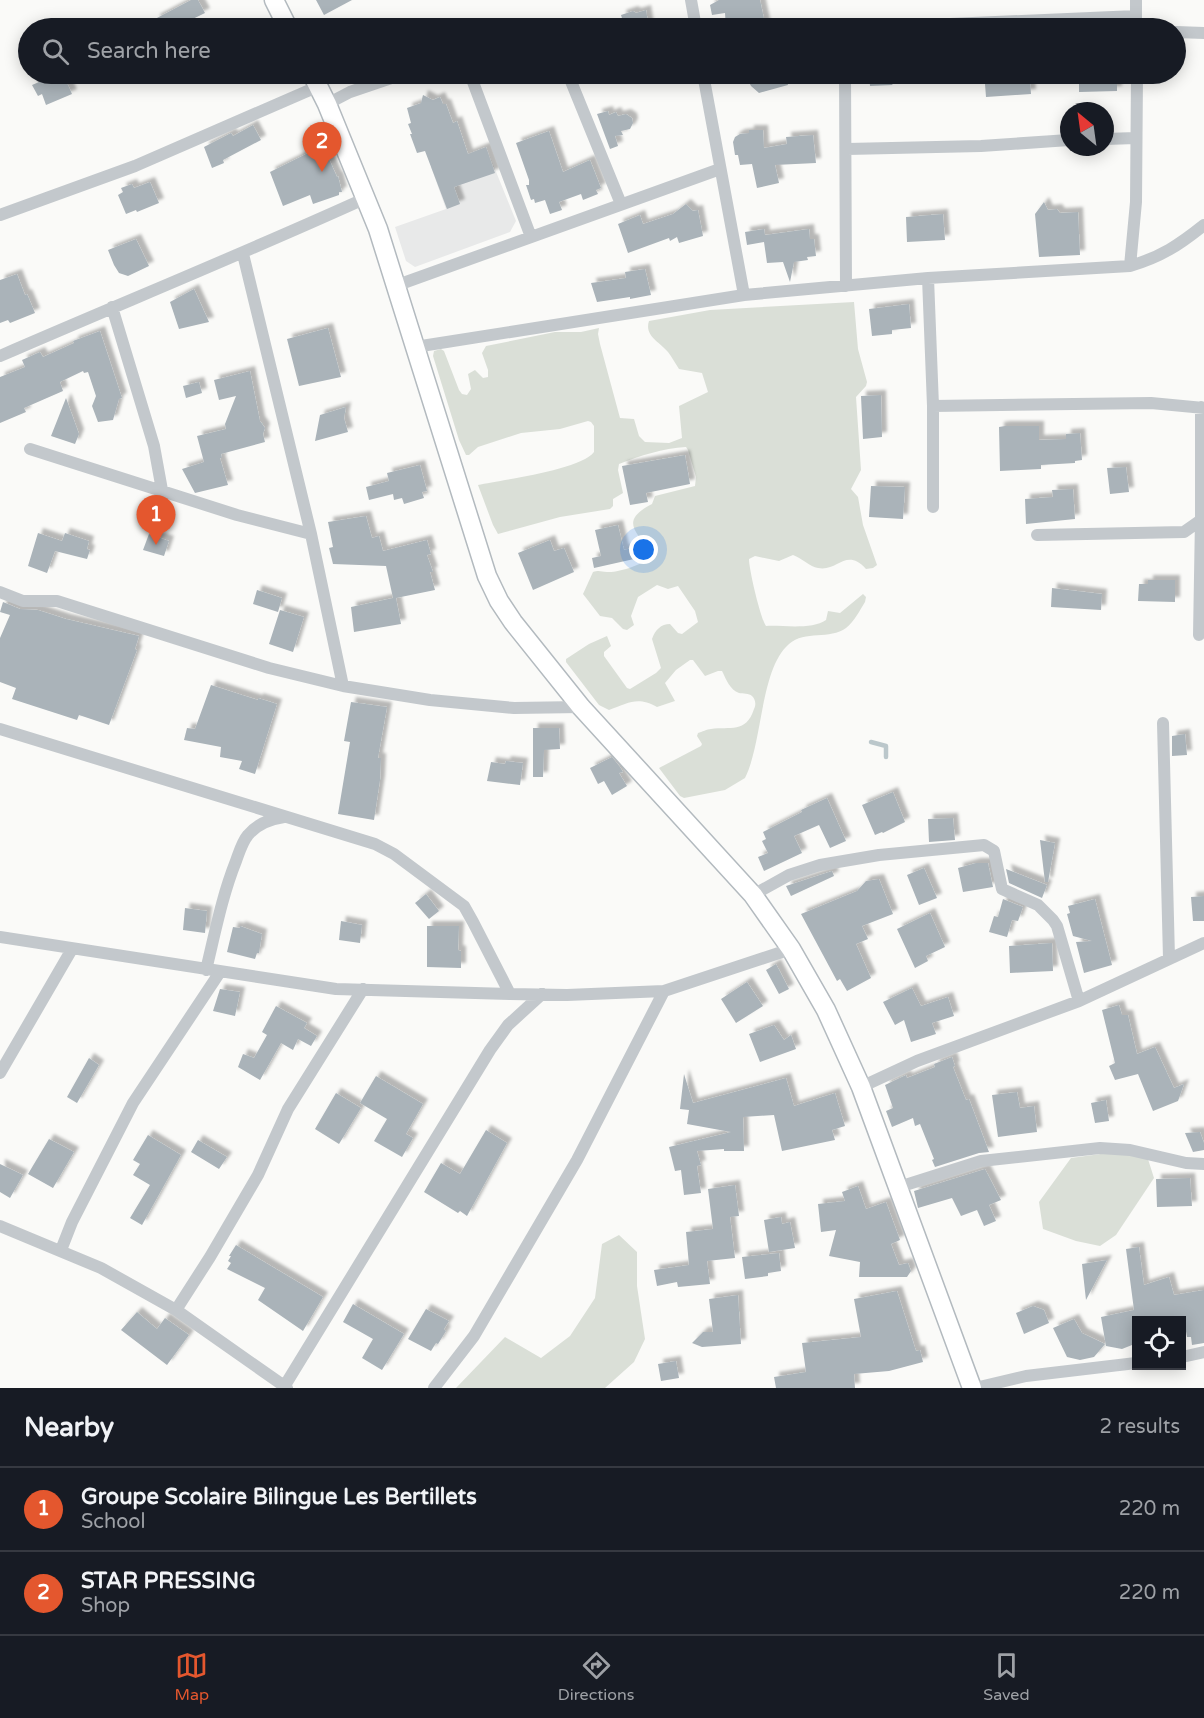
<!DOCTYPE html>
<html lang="en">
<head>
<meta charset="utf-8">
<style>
  :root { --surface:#171b24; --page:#242831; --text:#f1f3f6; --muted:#9ea1a6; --line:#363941; --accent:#e4572e }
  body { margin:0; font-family:"Varela Round",sans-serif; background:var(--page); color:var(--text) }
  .controls { position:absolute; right:18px; bottom:18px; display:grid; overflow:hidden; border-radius:0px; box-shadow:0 3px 15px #0003 }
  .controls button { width:54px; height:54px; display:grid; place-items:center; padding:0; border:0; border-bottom:2px solid var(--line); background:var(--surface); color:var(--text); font:30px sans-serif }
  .compass { position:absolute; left:1060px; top:102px; width:54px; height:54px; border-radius:50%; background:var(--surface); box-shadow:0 3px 15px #0003; rotate:331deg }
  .you { position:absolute; left:644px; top:550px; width:21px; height:21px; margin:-15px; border:4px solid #fff; border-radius:50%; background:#1a73e8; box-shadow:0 0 0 9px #1a73e833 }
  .badge { display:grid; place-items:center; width:39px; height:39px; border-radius:50%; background:var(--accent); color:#fff; font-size:20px; font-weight:700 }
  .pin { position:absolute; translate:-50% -50px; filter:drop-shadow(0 2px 3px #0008) }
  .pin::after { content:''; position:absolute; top:32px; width:21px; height:18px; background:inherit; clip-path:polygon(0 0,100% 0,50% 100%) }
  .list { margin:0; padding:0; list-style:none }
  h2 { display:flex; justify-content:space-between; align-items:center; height:78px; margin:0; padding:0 24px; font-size:26px }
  h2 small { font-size:20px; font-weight:400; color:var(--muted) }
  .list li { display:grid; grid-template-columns:39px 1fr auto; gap:18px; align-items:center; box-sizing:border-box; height:84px; padding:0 24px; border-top:2px solid var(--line) }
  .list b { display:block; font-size:22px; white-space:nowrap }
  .list p { margin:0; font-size:20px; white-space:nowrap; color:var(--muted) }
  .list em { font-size:20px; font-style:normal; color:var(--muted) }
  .icon { flex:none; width:33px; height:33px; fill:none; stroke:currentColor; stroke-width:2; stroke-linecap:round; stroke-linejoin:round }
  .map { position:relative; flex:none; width:1204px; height:1388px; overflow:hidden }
  .search { position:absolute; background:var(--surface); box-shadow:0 3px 15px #0003; left:18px; right:18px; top:18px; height:66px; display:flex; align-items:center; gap:15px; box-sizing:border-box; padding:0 21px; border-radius:33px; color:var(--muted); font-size:22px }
  .sheet { height:246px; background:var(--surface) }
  nav { display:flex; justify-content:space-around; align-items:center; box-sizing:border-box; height:84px; border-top:2px solid var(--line); background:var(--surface); font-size:16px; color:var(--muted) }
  nav a { display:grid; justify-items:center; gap:3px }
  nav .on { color:var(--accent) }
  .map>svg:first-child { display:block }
  .built { fill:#e8e9e9 }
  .green { fill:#dadfd7 }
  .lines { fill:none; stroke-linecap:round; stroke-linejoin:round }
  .stream { stroke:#bbc7cb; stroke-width:4.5 }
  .building { fill:#aab3b9; filter:url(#shadow) }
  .secondary-casing { stroke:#b3babf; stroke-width:21 }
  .minor { stroke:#c3c8cc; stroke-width:12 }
  .secondary { stroke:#fff; stroke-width:18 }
</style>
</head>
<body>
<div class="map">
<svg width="1204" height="1388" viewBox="0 0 1204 1388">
  <defs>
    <filter id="shadow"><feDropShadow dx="5" dy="-5" stdDeviation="1.5" flood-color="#0004"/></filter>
  </defs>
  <rect width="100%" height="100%" fill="#fafaf8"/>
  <path class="built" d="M486,147l30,74 -6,11 -95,35 -9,-6 -11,-34 51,-18 -15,-42z"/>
  <path class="green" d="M854,302l4,47 9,33 -1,4 -10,11 5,73 -10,19 7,8 5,28 14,40 -4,3 -7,1c-20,-22 -28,3 -48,-1 -8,-1 -16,-10 -25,-13l-14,6 -24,-5 -6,3c0,11 12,61 17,67 17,-1 46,4 60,-6l2,-9 12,2 23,-19 3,3 -1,5c-5,8 -11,20 -19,26 -16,12 -41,2 -57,16 -29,25 -26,98 -44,134l-20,12 -41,8 -4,-2 -21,-28 42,-22 1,-2 -5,-8 1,-3c4,-1 9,-4 13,-4 19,-3 35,5 43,-20 2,-4 2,-9 -2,-13 -3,-3 -9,-2 -13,-3 -9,-3 -13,-14 -17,-22h-4l-13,5 -12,-16h-3l-14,10 -11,13 10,18 -18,6c-20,-11 -28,-4 -48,3l-10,-5 -33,-43v-3l23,-15 18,-8 4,10 -7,6v4l23,32 3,1 26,-16 5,-5 -9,-29c3,-9 9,-15 18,-15l8,9 4,1 16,-12 -3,-11 -17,-25 -10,3 -11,-4 -19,12 -7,19 3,9 -7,5 -4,-1 -11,-11 -12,-2 -17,-22 10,-22c7,-2 8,0 14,0 11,1 39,-8 44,-17l-1,-4c-16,-21 -29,-31 2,-47l3,-8 40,-10 1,-9 -8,-27 -2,-3c-23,1 -46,9 -67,17l-1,6 5,23 -10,6v7l-3,3 -50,8 -62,17 -5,-9 -15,-40c24,-5 102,-15 116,-33v-26l-3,-4 -3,-1 -28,8 -39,4 -43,14 -9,8h-3l-7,-15 -26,-84 1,-5 7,-2 3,2 15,39 3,4 5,1 4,-6 -3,-15 7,-4 8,8 5,-1v-7l-6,-17 4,-7 69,-14h26l18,-4 -1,6 2,10 20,74 14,1 5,17 6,6 24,1 13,-5 -3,-32 29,-14 -6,-19 -23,-4c-4,-6 -7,-12 -11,-17 -8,-10 -24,-16 -19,-31l61,-11z
    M1108,1153l39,3 7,22 -38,57 -16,11 -24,-5 -33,-12 -4,-27 32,-44z
    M619,1235l18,17v34l8,53 -11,23 -29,26h-149l49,-51 36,21 29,-22 25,-38 7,-54z"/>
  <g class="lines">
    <path class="stream" d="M871,742l15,4v11"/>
  </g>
  <path class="building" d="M191,0h7l7,13 -31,15h-15l-4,-9z
    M316,0h36l-28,15z
    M719,0h41l6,28h-40l-1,-15 -13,2 -2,-10z
    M646,10l3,18h-24l-4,-13 12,-4 3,2z
    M58,74h5l9,20 -26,11 -4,-11 -4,2 -6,-11z
    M750,74h35l3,11 -29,8 -8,-7 -3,-6z
    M869,74h10l14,11 -23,1z
    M1117,78v13l-38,1v-13z
    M1030,81l1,13 -45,3 -1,-13z
    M423,95l10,5 7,-3 3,7h3l7,19 4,-2 11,33 18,-7 9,26 -41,14 6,17 -13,5 -22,-58 -8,2 -7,-19h2l-4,-10 3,-1 -4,-15 14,-5z
    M608,111l1,4 7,-3 2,4 8,-2 6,4 1,5 -3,6 -9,2 2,4 -8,1 3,10 -8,3 -13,-35z
    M253,125l8,15 -38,20 1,3 -12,5 -8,-21 27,-14 2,3z
    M749,130h14l1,18 23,-4 -1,-7 27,-2 3,28 -41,2 4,18 -22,5 -5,-24 -12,1 -2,-10h-3l-2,-13 2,-5 5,-3 9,-1z
    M549,131l14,41 27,-12 11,28 -5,2 2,4 -15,6 -2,-6 -22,8 3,8 -12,4 -5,-14 -10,3 -1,-4 -3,1 -5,-15h3v-5l-13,-37z
    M321,141l16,36 1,-1 4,16h-3v3l-26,9 -3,-9 -27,11 -13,-34 40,-20v-7z
    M150,182l9,21 -22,9 -1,-2 -10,4 -8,-19 5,-3 -2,-4 11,-4 2,4z
    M1044,202l4,8 9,-1 3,4 18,-1 2,43 -41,2 -4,-43z
    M686,204l7,7 5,-1 5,26 -24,7 -2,-6 -7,4 -1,-3 -41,15 -10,-29 22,-9 3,9 30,-10z
    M943,214l2,26 -38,2 -1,-25z
    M764,229l1,6 44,-6 1,10h4l2,17 -9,1 1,3 -14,2 -4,20 -7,-20 -16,1 -3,-21 -17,3 -2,-13z
    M136,239l13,27 -21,10 -9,-3 -5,-8 -6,-15z
    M645,269l6,26 -21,4v-2l-33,5 -6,-19 35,-5 -1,-6z
    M17,274l8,21 2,-1 8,19 -25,10 -2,-3 -8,3v-43z
    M194,289l15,33 -30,7 -9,-27z
    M909,304l2,24 -19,2v4l-20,2 -3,-27z
    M328,328l13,49 -42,9 -12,-47z
    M100,331l22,67 -3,1 -6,21 -15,2 -6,-16 4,-10 -8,-24 -4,1 -1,-2 -23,11 3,9 -39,17 2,4 -26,11v-46l25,-10 -3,-7 18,-8 3,5 31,-14 -1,-2z
    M250,371l10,50 5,7 -2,6 2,8 -44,12 1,4h-2l8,27 -33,8 -13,-24 22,-7 -7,-26 29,-7 -1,-5 11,-28 -17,4 -5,-20z
    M199,382l3,11 -16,5 -3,-12z
    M881,395l1,42 -19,2 -2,-43z
    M66,398l13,36 -4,10 -24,-8z
    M346,407l-2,11 4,14 -33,9 5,-26z
    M1005,426h34v14l27,-1v-5l14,-1 2,27 -7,1v2l-34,2v4l-41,2 -1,-44z
    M685,455l5,29 -44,9 2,9 -18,3 -8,-39z
    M420,465l7,26 -5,1 2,6 -20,6 -2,-6 -8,2 -1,-6 -24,6 -3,-13 23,-6 -2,-8z
    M1126,467l3,25 -19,2 -3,-26z
    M871,486l34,1 -2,32 -34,-2z
    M1073,489l2,30 -49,5 -1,-25 28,-2 -1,-7z
    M366,516l6,22 7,-2 4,15 44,-11 4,14 -4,1 6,17h-3l5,18 -39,8 5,26 -47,8 -3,-25 42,-9 -7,-32 -53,-2 -4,-16 4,-1 -5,-25z
    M618,525l6,25 8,-2 2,11 -40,9 -2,-10 9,-2 -6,-26z
    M38,533l24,8 3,-8 24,8 -2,8 3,1 -3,9 -32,-8 -8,22 -19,-7z
    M149,534l20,7 -5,15 -21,-6z
    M550,540l4,11 10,-3 10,24 -41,18 -15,-37z
    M1148,580h27v22l-37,-1 1,-17h9z
    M1052,588l50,6 -1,16 -50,-3z
    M257,590l25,8 -4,14 -25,-8z
    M3,602l17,7 18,1 28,9 73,17 -4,13 2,1 -28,75 -30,-10 -2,5 -65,-21 4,-11 -16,-6v-44l10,-23 -10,-3z
    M280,610l24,7 -11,35 -24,-8z
    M211,685l47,15v-2l19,6 -22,70 -16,-5 3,-8 -22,-4 1,-10 -37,-7 3,-12 8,1z
    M351,702l36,5 -9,51h3l-1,22 -6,40 -36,-6 12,-72 -6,-1z
    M533,728h26l1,21 -16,1 -1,27h-10z
    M1185,734l2,21 -15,1v-20z
    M612,757l8,10 3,5 -4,1 8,13 -15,9 -8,-14 -6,3 -8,-16z
    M506,761l17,2 -3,22 -33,-4 4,-19 14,2z
    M893,792l12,30 -22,11 -1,-1 -7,3 -13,-30z
    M827,798l19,43 -16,7 -11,-23 -25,11 8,17 -38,18 -6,-14 10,-4 -6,-12 4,-2 -3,-7 39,-20 -1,-2z
    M953,818l2,22 -26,2 -1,-23z
    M1040,840l15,3 -7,39h-3z
    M976,863h12l5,24 -30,5 -5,-24z
    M924,868l13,30 -18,7 -12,-30z
    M1006,869l41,16 -5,13 -33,-15z
    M832,871l2,5 -43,20 -5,-10z
    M879,879l14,35 -31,12 6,13 -12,5 15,34 -24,13 -7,-12 -3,2 -36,-67 56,-23 9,-10z
    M426,894l13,17 -10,8 -14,-16z
    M1204,896v25h-11l-2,-24z
    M1003,899l20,8 -5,14 -6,-1 -5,17 -18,-5 5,-16 4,1z
    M1095,899l17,66 -28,8 -8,-31 16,-1 -19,-5 -6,-22 3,-1 -2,-7z
    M185,908l22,3 -2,22 -22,-3z
    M930,913l15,34 -19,9 2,5 -13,7 -18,-39z
    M341,921l21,4 -2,18 -21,-3z
    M240,926l22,8 -3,19h-2l-2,6 -28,-7 6,-25 7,1z
    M427,926h32l-1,24 3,1v17l-34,-1z
    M1052,943l1,28 -43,2 -1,-27z
    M776,964l13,25 -10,5 -13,-24z
    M747,982l16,24 -27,17 -15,-24z
    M912,988l9,18 27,-9 6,19 -22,7 4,11 -25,8 -7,-22 -9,5 -12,-23z
    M220,989l20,3 -5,24 -22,-5z
    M1119,1005l3,10h6l9,39 18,-7 19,41 10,-4 -6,17 -25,10 -15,-37 -23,6 -6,-14 6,-3 -13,-53z
    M276,1006l31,17 -3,5 13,8 -6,10 -13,-7 -5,11 -12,-7 -21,37 -22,-13 5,-13 11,4 13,-23 -5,-3z
    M774,1025l10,15 7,-5 5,14 -36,13 -11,-28z
    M952,1057l3,9 -2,1 13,33 3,-1 20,53 -10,1 -44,14 -3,-7 2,-1 -14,-35 -5,2 -2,-8 -21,9 -6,-16 7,-3 -8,-23 21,-10 1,3 28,-11 -1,-3z
    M89,1058l10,7 -22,38 -10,-6z
    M684,1074l9,29 93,-25 8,28 41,-13 10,33 -13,4 3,10 -53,11 -8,-36 -31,2 1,34h-20v-2l-27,2 4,14 -4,1 4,27 -17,2 -3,-25 -6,1 -6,-24 62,-15 -44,-8 2,-14 -9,-1z
    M376,1076l47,28 -17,30 7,4 -11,19 -28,-16 13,-22 -27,-16z
    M1017,1092l3,16 14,-2 3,26 -39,5 -6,-42z
    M336,1093l25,15 -22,36 -24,-15z
    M1106,1100l3,21 -14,2 -4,-20z
    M486,1130l21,13 -40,73 -7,-5 -2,2 -34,-21 17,-29 19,11z
    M1200,1132l4,11v7l-11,2 -8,-19z
    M148,1135l33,20 -39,70 -12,-7 20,-33 -17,-10 7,-11 -7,-4z
    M49,1139l25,13 -21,36 -25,-14z
    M198,1140l29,17 -8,12 -28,-17z
    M0,1164l23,11 -13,23 -10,-6z
    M985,1169l16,31 -12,5 7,16 -12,5 -7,-16 -16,6 -9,-18 -34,10 -4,-17z
    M1190,1178l2,28 -35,1 -1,-28z
    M735,1185l4,31 -9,1 5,41 -28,3 3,23 -32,3 -1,-5 -20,4 -3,-16 35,-5 -3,-33 27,-3 -5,-40z
    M858,1186l8,23 20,-7 14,38 -9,4 8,21 9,-2 3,8 -4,6h-48l1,-15 -31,-6 7,-26 -15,2 -3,-28 27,-3 -3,-9z
    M781,1217l1,7 8,-2 5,26 -26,4 -5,-32z
    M236,1245l87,52 -20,34 -45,-31 7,-12 -38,-19 4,-6 -3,-2 3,-5h-2z
    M1139,1247l5,38 25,-8 5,18 30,-5v53l-12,2 -1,-8h-4l-3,-17h-47v23l-15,6 -16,-3 -5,-29 33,-7 -8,-61z
    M779,1253l2,18 -13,2v3l-23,3 -3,-22z
    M1107,1260l-21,40 -4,-36z
    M897,1291l19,60 4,-1 3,12 -34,9 -35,3 1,14h-79l-2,-11 32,-5 -4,-29 59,-6 -7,-38z
    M738,1295l3,49 -39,3 -10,-4 11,-11h10l-4,-33z
    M353,1304l51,30 -22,36 -20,-12 11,-19 -30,-17z
    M1033,1306l11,4 5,13 -25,11 -8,-21z
    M426,1309l23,12 -5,8 2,2 -8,13 -2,-1 -5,8 -23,-12z
    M137,1312l20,17 8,-11 24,17 -22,30 -46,-35z
    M1074,1319l8,14 23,11 -11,13 -14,3 -13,-3 -14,-29z
    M676,1361l3,17 -18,3 -3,-17z"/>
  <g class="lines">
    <g class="secondary-casing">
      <path id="secondary" d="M274,0l14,28
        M312,74l15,30 51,125 109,347 12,25 14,21 68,85 172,188 38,54 35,61 35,77 111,301"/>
    </g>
    <path class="minor" d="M691,0l5,28
      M1136,0v28
      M537,28l12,-3 2,3
      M859,28l277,-12
      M1176,32l28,1
      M470,74l61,163
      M568,74l53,130
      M703,74l41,221
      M845,74l1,212
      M327,104l23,-12 53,-18
      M1105,139l31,-1
      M847,149l134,-3 88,-6
      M0,215l135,-49 184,-80
      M243,254l68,280 32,152
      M1130,266c31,-9 49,-21 74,-41
      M928,278l5,128v101
      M395,286l325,-117
      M112,307l42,139 8,44
      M415,347l329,-52 184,-17 202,-12 6,-64 1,-128
      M0,356c122,-53 245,-103 366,-158
      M933,406l218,-3 53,5
      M30,449l207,66 74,19
      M1037,535l147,-3 20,-14
      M0,592l23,9h34l212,67 74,18 87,14 84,8 67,-1
      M1199,635l2,-117v-111
      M1163,723l6,235
      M0,729l375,115 19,10 70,52 9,16 37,72
      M753,895l36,-20 31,-10 59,-10 105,-10 10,6 8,38 36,16 15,15 4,6 22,75
      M0,937l336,52 174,5 57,1 97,-4 127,-42
      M206,970c9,-37 16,-74 30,-109 3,-8 6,-19 12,-26 9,-11 22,-16 36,-18
      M0,1073l72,-124
      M861,1087l56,-26 162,-60 125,-58
      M899,1187l82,-26 119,-13 30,2 56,13 18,1
      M0,1226l101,42 75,42 111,78
      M61,1250l11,-28 61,-119 87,-131
      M176,1310l34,-53 48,-82 30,-66 75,-120
      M1182,1357l22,-5
      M284,1387l206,-337 18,-25 34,-31
      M434,1388l40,-52 103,-176 87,-169
      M975,1388l51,-12 110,-13"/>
    <use href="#secondary" class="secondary"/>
  </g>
</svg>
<div class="controls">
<button><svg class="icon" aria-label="locate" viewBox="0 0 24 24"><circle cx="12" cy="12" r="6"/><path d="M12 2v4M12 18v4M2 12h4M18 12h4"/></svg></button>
</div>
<svg class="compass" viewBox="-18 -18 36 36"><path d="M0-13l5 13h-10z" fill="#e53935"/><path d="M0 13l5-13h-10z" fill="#9ea1a6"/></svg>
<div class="you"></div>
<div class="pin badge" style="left:156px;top:545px">1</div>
<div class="pin badge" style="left:322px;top:172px">2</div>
<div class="search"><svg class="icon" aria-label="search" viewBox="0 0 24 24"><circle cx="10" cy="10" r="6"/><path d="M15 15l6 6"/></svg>Search here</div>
</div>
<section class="sheet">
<h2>Nearby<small>2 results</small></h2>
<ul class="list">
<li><span class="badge">1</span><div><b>Groupe Scolaire Bilingue Les Bertillets</b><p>School</p></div><em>220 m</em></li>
<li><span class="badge">2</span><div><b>STAR PRESSING</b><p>Shop</p></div><em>220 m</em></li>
</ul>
</section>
<nav>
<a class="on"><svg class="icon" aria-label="map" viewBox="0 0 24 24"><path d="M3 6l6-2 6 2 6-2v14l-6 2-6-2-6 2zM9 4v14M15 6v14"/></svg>Map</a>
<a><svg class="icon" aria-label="directions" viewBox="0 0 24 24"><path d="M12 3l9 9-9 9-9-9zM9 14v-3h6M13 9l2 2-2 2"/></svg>Directions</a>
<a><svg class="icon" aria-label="saved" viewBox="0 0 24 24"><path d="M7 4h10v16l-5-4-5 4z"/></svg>Saved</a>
</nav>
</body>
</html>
